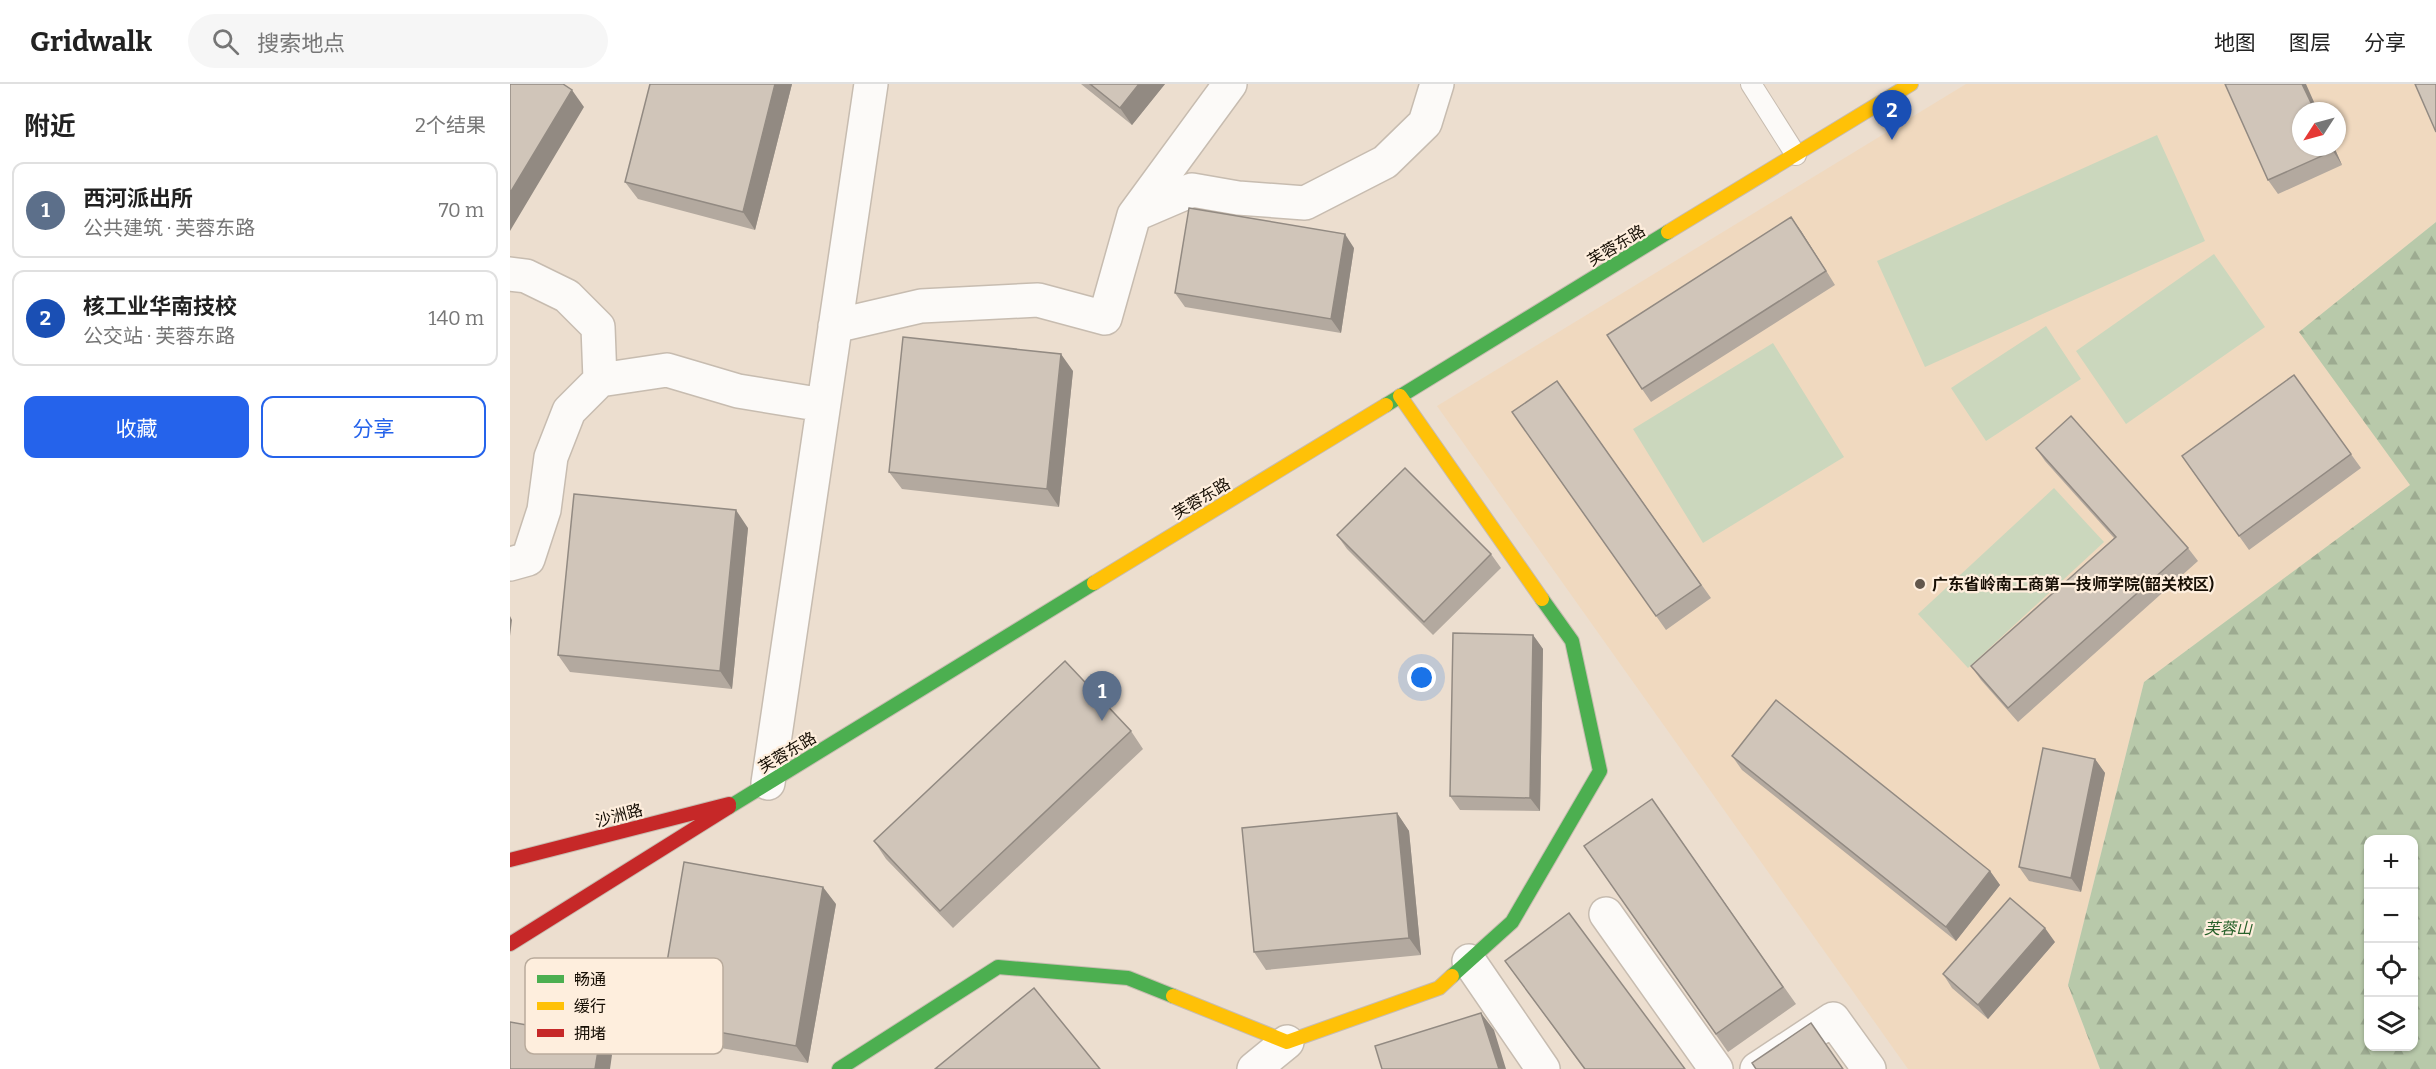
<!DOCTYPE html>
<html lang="zh">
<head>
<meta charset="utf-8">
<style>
  :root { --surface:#fff; --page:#f6f6f6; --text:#222; --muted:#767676; --line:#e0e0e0; --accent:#2563eb }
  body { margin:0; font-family:Bitter,"Noto Sans SC",serif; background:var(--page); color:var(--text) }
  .controls { position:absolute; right:18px; bottom:18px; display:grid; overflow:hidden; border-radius:12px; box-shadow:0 2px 4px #0004 }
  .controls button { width:54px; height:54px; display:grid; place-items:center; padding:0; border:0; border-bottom:2px solid var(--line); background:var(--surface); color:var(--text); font:30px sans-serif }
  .compass { position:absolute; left:1782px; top:18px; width:54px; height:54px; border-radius:50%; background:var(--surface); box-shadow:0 2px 4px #0004; rotate:234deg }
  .you { position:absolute; left:912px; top:594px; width:21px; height:21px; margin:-15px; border:4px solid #fff; border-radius:50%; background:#1a73e8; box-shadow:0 0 0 9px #1a73e833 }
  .badge { display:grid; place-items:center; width:39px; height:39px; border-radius:50%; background:var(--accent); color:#fff; font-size:20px; font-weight:700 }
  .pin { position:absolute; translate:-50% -50px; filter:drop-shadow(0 2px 3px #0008) }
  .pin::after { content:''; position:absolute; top:32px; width:21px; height:18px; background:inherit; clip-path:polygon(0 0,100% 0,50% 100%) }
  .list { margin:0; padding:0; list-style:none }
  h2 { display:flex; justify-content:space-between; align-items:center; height:78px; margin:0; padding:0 24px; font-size:26px }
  h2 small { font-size:20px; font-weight:400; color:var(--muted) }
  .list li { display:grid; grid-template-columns:39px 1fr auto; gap:18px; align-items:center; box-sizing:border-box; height:96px; margin:0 12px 12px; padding:0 12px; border:2px solid var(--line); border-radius:12px }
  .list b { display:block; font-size:22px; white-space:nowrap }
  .list p { margin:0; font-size:20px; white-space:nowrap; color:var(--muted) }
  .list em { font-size:20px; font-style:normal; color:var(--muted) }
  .actions { display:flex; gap:12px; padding:18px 24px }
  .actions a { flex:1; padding:14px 0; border:2px solid var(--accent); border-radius:12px; text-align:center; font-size:21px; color:var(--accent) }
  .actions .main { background:var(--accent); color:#fff }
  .icon { flex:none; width:33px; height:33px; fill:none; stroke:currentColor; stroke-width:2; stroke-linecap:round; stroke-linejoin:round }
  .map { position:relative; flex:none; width:1926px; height:985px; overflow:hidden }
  header { display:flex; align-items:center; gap:36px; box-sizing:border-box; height:84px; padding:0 30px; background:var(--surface); border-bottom:2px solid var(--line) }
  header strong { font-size:28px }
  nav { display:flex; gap:33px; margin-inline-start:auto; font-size:21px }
  .search { width:420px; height:54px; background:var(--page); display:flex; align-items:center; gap:15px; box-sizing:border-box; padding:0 21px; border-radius:33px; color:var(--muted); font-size:22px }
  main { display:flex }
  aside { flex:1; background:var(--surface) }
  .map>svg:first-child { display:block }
  .built { fill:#f0d9bf; fill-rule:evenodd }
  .forest { fill:url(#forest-firs); fill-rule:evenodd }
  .pitch { fill:#cbd7bd }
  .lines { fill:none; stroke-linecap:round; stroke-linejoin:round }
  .lane-casing { stroke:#c7bcb0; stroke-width:22 }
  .street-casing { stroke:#c7bcb0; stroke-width:36 }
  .fast-casing { stroke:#c7bcb0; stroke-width:16 }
  .slow-casing { stroke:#c7bcb0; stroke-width:16 }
  .jam-casing { stroke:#c7bcb0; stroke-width:16 }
  .lane { stroke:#fcfaf8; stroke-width:20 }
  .street { stroke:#fcfaf8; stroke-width:33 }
  .fast { stroke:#4caf50; stroke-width:14 }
  .slow { stroke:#ffc107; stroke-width:14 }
  .jam { stroke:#c62828; stroke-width:14 }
  .wall { fill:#b3a99f }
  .shaded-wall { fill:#928a82 }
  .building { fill:#d0c5b9; stroke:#928a82; stroke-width:1.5 }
  .poi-dot { fill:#62574c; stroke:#feeedd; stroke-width:2 }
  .labels { text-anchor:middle; stroke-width:4.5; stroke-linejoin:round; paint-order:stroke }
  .street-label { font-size:16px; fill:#170f05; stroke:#feeedd }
  .poi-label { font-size:16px; font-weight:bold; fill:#170f05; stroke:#feeedd; text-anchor:start }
  .park-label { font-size:16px; font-style:italic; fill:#27612a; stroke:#feeedd }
  .key { fill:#feeedd; stroke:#b9ab9c; stroke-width:1.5 }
  .key-label { font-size:16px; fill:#170f05 }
</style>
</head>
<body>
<header>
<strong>Gridwalk</strong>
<div class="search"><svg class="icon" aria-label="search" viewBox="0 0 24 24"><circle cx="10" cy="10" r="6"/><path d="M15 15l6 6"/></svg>搜索地点</div>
<nav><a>地图</a><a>图层</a><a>分享</a></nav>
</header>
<main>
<aside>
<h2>附近<small>2个结果</small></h2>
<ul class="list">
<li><span class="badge" style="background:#5c6f8a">1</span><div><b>西河派出所</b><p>公共建筑 · 芙蓉东路</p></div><em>70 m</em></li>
<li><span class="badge" style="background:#1a4fb4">2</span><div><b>核工业华南技校</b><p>公交站 · 芙蓉东路</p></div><em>140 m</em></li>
</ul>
<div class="actions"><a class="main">收藏</a><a>分享</a></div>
</aside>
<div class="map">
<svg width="1926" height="985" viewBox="0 0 1926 985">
  <defs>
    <pattern id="forest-firs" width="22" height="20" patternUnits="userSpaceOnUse" patternTransform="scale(1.5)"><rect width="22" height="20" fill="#b8c9aa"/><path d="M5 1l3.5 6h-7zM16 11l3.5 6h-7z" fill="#9dab91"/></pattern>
  </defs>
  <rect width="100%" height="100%" fill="#ecdecf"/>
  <path class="built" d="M1456,0h470v138l-136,110 111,153 -267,197 -76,303 32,84h-192l-471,-663zM1791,27h36v36h-36z"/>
  <path class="forest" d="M1926,138v847h-336l-32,-84 76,-303 266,-197 -111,-153zM1858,756h46v206h-46z"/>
  <path class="pitch" d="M1647,51l48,106 -280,126 -48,-106z
    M1704,170l51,73 -139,97 -50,-73z
    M1536,242l35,53 -95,62 -35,-53z
    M1263,259l71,114 -141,86 -70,-114z
    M1544,404l50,54 -136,126 -50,-54z"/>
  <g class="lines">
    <g class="lane-casing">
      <path id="lane" d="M1241,0l45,71"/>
    </g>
    <g class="street-casing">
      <path id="street" d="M626,130l56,-24 46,8 67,5 80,-41 40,-39 12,-39
        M0,190l16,2 41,20 31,31 2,53
        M325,242l86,-20 117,-6 67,18 29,-103 96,-131
        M0,480l18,-5 16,-49 7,-53 18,-46 31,-31 67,-10 71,21 85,14
        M258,699l103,-699
        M1096,830l110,155
        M959,877l74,108
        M744,985l33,-27
        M1247,985l76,-50 36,50"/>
    </g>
    <g class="fast-casing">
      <path id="fast" d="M876,321l282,-173
        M219,723l365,-224
        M942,892l60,-54 88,-151 -28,-130 -30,-42
        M329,985l159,-102 130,11 45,18"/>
    </g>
    <g class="slow-casing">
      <path id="slow" d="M1158,148l243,-148
        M890,312l142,203
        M584,499l292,-178
        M663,912l114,46 152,-54 13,-12"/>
    </g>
    <g class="jam-casing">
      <path id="jam" d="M0,776l219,-56
        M0,860l219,-137"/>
    </g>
    <use href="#lane" class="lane"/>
    <use href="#street" class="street"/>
    <use href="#fast" class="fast"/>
    <use href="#slow" class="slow"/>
    <use href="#jam" class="jam"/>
  </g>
  <path class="wall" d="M282,0l-37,146 -117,-31 -13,-17z
    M571,0h84l-33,41z
    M1791,63h33l8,18 -64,29 -10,-14z
    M1291,147l34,54 -184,117 -9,-13z
    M844,164l-13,85 -156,-26 -10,-14z
    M563,287l-14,136 -157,-18 -13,-17z
    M1784,291l67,93 -112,82 -67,-94z
    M1047,297l154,217 -45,32 -154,-218z
    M1526,364l152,100 10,13 -180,161 -37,-42 -10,-14 143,-128 -69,-77z
    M238,444l-16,161 -162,-17 -12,-17z
    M827,451l154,19 10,14 -68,67 -86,-86z
    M1023,551l10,14 -3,162 -80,-1 -10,-14z
    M621,647l12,18 -190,179 -67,-69 -12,-18z
    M1222,672l258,115 10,14 -44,56 -214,-171z
    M1585,675l10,14 -24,119 -52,-11 -10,-14z
    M1142,715l144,205 -68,48 -144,-206z
    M887,729l12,18 12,124 -155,15 -12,-18z
    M326,820l-28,159 -139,-24 -12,-18z
    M1545,858l-67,77 -36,-31 -9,-14z
    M995,877l180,108h-101z"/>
  <path class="shaded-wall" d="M265,0h17l-37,146 -12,-18z
    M629,0h26l-33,41 -12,-17z
    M1792,0h4l12,27h-3z
    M62,6l12,17 -74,124v-38z
    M1821,63h3l8,18 -9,-14z
    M1281,133l10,14 34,54 -9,-14z
    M835,150l9,14 -13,85 -10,-14z
    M551,270l12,17 -14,136 -12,-18z
    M226,426l12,18 -16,161 -12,-18z
    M0,532l2,4 -2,16z
    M1023,551l10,14 -3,162 -10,-13z
    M1585,675l10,14 -24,119 -10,-14z
    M887,729l12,18 12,124 -12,-17z
    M1480,787l10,14 -44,56 -10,-14z
    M313,803l13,17 -28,159 -12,-17z
    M1535,844l10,14 -67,77 -10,-14z
    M971,929l13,17 12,39h-7z
    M90,954l12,17 -2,14h-15z"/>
  <path class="building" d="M0,0h53l9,6 -62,103z
    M140,0h125l-32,128 -118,-30z
    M580,0h49l-19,24z
    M1715,0h77l13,27h-14v36h30l2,4 -65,29z
    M1905,0h21v48z
    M679,124l156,26 -14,85 -156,-26z
    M1281,133l35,54 -184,118 -35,-54z
    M393,253l158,17 -14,135 -158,-17z
    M1784,291l57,79 -112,82 -57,-80z
    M1047,297l144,204 -45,31 -144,-204z
    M1561,332l117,132 -180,160 -37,-42 145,-129 -80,-89z
    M895,384l86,86 -67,68 -87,-87z
    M64,410l162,16 -16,161 -162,-16z
    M943,549l80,2 -3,163 -80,-2z
    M555,577l66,70 -191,180 -66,-70z
    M1266,616l214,171 -44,56 -214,-171z
    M1533,664l52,11 -24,119 -52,-11z
    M1142,715l131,188 -67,47 -132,-188z
    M887,729l12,125 -155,14 -12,-124z
    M174,778l139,25 -27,159 -139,-25z
    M1500,814l35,30 -67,77 -35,-31z
    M1059,829l116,156h-100l-80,-108z
    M524,904l66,81h-165z
    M971,929l18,56h-117l-7,-23z
    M0,938l90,16 -5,31h-85z
    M1301,939l32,46h-87l-4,-6z"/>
  <circle class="poi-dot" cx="1410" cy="500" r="6"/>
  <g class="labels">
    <g class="street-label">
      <text transform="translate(1106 161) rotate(-31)" y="6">芙蓉东路</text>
      <text transform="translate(691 414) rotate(-31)" y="6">芙蓉东路</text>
      <text transform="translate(277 668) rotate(-31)" y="6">芙蓉东路</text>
      <text transform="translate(109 731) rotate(-15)" y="6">沙洲路</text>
    </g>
    <g class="poi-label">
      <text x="1422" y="506">广东省岭南工商第一技师学院(韶关校区)</text>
    </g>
    <g class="park-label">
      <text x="1718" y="850">芙蓉山</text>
    </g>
  </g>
  <rect x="15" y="874" width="198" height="96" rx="9" class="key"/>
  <rect x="27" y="891" width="27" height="8" fill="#4caf50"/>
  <rect x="27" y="918" width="27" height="8" fill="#ffc107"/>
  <rect x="27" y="945" width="27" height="8" fill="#c62828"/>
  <g class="key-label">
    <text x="64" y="901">畅通</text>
    <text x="64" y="928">缓行</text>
    <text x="64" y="955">拥堵</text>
  </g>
</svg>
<div class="controls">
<button>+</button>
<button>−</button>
<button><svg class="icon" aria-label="locate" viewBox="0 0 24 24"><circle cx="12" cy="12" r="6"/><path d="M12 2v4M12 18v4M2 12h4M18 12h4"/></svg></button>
<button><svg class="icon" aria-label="layers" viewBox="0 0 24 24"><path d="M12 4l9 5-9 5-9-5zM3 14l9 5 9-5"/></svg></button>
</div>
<svg class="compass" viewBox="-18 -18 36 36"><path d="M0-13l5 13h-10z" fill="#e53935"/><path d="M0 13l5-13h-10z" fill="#767676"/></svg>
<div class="you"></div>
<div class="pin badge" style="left:592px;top:637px;background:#5c6f8a">1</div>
<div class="pin badge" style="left:1382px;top:56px;background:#1a4fb4">2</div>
</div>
</main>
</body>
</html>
